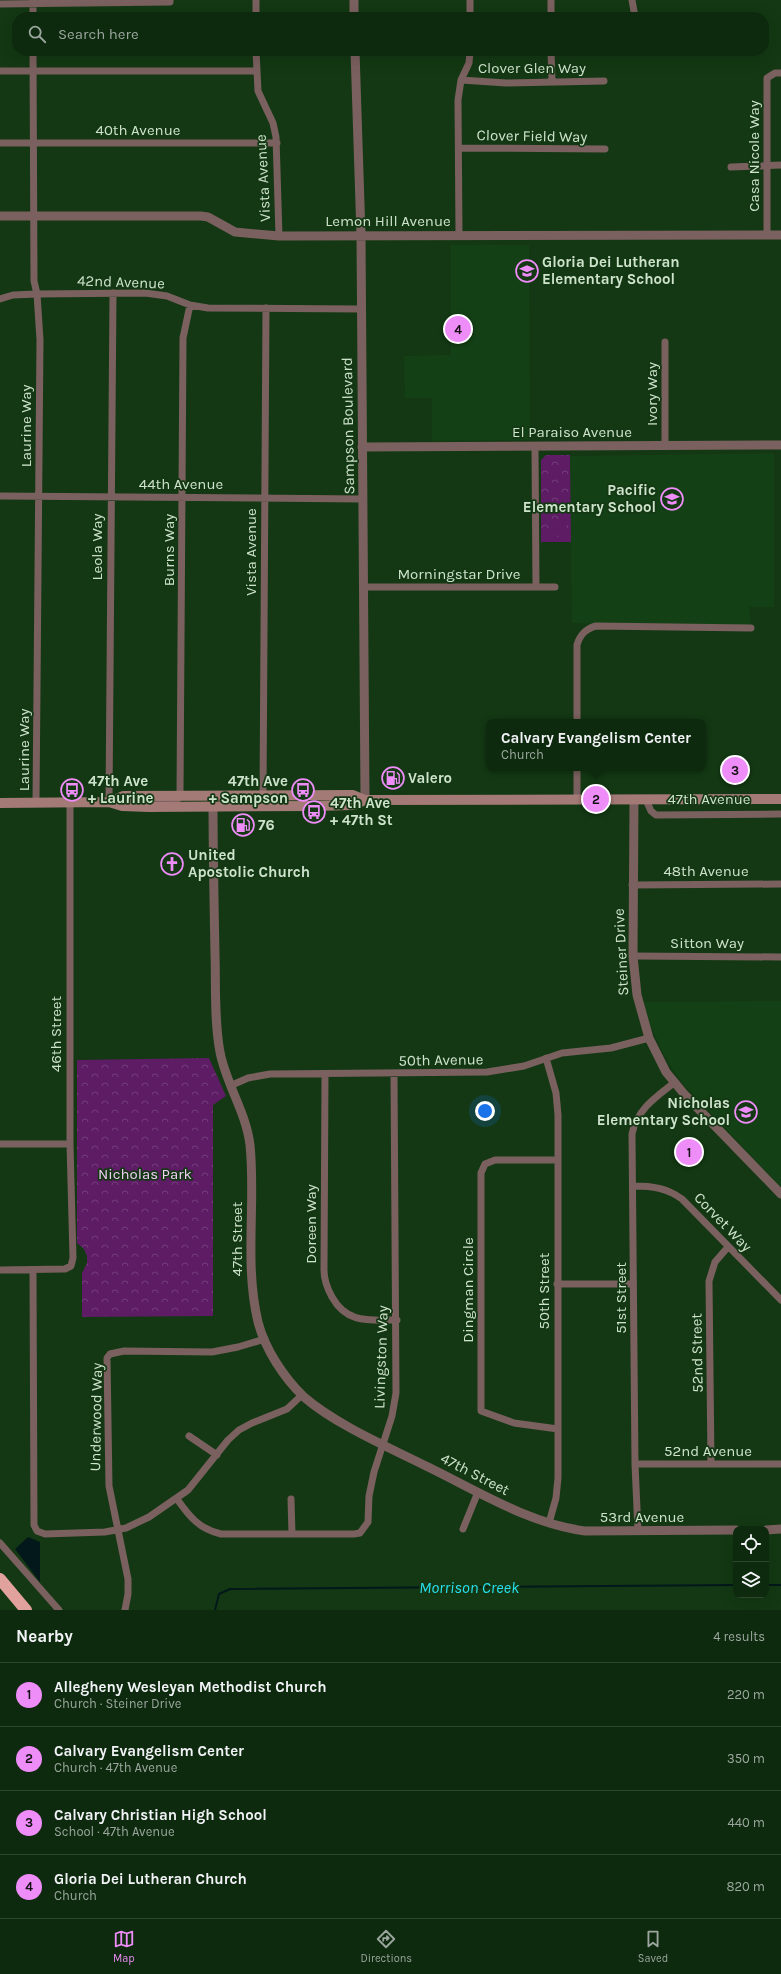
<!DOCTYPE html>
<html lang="en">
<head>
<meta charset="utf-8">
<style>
  :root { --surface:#0e2a0e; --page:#173217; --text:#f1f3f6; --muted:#9ba79e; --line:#2e462e; --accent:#ee8cf8 }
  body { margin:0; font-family:Karla,sans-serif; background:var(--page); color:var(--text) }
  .controls { position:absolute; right:12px; bottom:12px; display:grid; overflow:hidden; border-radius:8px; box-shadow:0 4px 16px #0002 }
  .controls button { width:36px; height:36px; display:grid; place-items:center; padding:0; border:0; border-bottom:1px solid var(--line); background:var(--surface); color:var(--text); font:20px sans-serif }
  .you { position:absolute; left:485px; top:1111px; width:14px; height:14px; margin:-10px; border:3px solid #fff; border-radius:50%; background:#1a73e8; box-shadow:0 0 0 6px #1a73e833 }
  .badge { display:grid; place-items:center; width:26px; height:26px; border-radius:50%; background:var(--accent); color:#111; font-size:13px; font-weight:700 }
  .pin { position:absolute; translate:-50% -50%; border:2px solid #fff; box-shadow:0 1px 4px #0006 }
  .popup { position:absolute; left:486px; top:719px; width:220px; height:52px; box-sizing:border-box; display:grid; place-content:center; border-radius:8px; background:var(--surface); filter:drop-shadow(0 1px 3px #0005); font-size:13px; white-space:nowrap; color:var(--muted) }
  .popup b { font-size:15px; color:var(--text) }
  .popup::after { content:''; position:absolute; left:50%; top:100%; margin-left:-8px; border:8px solid transparent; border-top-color:var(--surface) }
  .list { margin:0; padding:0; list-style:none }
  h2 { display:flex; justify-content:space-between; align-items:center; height:52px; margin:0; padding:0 16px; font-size:17px }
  h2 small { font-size:13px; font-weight:400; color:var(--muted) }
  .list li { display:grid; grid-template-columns:26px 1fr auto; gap:12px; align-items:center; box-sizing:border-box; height:64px; padding:0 16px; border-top:1px solid var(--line) }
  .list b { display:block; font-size:15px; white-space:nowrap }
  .list p { margin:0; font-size:13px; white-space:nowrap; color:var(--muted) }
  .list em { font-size:13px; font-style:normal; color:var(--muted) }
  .icon { flex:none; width:22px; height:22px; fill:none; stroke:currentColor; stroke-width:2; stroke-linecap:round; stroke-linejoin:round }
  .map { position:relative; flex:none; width:781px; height:1610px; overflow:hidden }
  .search { position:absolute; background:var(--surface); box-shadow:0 4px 16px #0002; left:12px; right:12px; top:12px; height:44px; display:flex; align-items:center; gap:10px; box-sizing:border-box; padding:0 14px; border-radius:16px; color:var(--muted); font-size:15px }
  .sheet { height:308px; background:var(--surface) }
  nav { display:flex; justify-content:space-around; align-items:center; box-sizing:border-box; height:56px; border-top:1px solid var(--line); background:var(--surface); font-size:11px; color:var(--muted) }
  nav a { display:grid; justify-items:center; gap:2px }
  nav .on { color:var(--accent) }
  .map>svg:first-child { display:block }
  .built { fill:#144015 }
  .park { fill:url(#park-crowns) }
  .pitch { fill:#5e1c65 }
  .water { fill:#03181a }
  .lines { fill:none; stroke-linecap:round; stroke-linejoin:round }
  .stream { stroke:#03181a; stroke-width:2 }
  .minor { stroke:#7a605e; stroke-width:7 }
  .tertiary { stroke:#7a605e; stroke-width:9 }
  .secondary { stroke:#a47a77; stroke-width:10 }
  .motorway { stroke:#e1a19d; stroke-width:12 }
  .labels { text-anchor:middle; stroke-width:3.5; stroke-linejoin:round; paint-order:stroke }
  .street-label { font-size:15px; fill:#cee3cc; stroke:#133813 }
  .poi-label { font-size:15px; font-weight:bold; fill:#cee3cc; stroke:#133813; text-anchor:start }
  .park-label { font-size:15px; fill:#f3cef7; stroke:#133813 }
  .water-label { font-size:16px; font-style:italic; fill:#27e1ef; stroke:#133813 }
</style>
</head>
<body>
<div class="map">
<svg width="781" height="1610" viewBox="0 0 781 1610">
  <defs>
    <pattern id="park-crowns" width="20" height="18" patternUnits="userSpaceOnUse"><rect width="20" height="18" fill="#5e1c65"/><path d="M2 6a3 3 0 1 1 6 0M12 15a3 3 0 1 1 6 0" fill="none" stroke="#743d7a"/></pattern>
  </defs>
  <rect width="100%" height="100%" fill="#133813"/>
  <path class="built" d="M451,245h78l1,195 -98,1v-43h-27l-1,-42 47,-1z
    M774,453v154h-25l2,21 -179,-5 -2,-167z
    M781,1001v184l-1,1 -96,-101 -11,-15 -12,-21 -11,-25 -6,-22z"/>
  <path class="park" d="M546,455h24l1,87h-30v-82z
    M209,1058l17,38 -13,9v211l-131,1v-44l5,-10v-7l-3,-7 -7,-6v-183z"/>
  <path class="pitch" d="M561,519l6,7 -13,13 -7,-6z"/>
  <path class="water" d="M28,1537l12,5v40l-25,-33z"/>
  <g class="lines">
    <path class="stream" d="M766,1585h15
      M215,1610l4,-16 11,-5 506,-4"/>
    <path class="minor" d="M33,0v17
      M256,0v17
      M470,0v17
      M551,0v17
      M632,0l3,17
      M0,4l170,-2v-2
      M33,51l1,230 3,13 3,46 -4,463
      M256,51l2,40 15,32 3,14 3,99
      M551,51l1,30
      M0,71h256
      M461,80l45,3 98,-2
      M0,143h277
      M459,148l146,1
      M731,167l50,-2
      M459,235l-1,-135 3,-20 8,-17 1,-12
      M767,235v-157l8,-5h6
      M0,299l13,-4 24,-1 108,-1 22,3 23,9 18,3 153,1
      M665,342v104
      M535,447l1,140
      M0,496l363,3
      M363,587h192
      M577,722v-77c3,-10 8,-16 19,-19l155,2
      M180,796l3,-458 7,-33
      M263,796l3,-488
      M577,800v-32
      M646,800l5,11 5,4 125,-1
      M109,802l4,-509
      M632,885l149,-1
      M633,956l148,1
      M546,1058l10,35 2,22v363l-2,20 -7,25
      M325,1075l-1,195c0,10 3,18 8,27 15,27 37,23 65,23
      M232,1085l16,-7 22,-4 217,-2 37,-6 38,-13 49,-5 38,-10
      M0,1144h70
      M558,1160h-63l-10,4 -4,9v238l33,12 44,6
      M634,1186c18,0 33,2 48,13l99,101
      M0,1270l65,-1 6,-3 2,-8 -3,-114v-341
      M33,1270l1,255 3,6 8,3 60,-2 21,-4 23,-11 39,-27 40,-50 11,-10 13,-7 35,-14 15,-14
      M557,1284h76
      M189,1436l28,19
      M635,1464h146
      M711,1464l-2,-183 6,-19 13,-15
      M177,1499c12,17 22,30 44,35h133l6,-1 8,-11 1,-26 5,-24 18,-56 4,-23 -2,-319
      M291,1499l1,35
      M463,1529l15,-37
      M638,1531l-3,-67 -3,-330c5,-25 24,-37 43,-52
      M0,1543l59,67
      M125,1610l3,-16v-15l-19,-93 -2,-128 3,-4 14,-3 88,1 26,-5 27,-8"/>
    <path class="tertiary" d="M354,0v17
      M355,51l6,184 4,565
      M0,216h201l7,1 27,15 44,4 502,-1
      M362,447l419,-2
      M213,800c0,51 1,102 2,154 1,32 -1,66 5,98 6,32 26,60 30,93 6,59 -6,118 8,177 7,27 26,56 46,75 31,27 84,50 122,69 52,25 101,57 159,65l151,-1
      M634,800l-1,156 4,39 12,43 17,34 19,23 96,99
      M129,804c16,-5 38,3 51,-8
      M766,1530l15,-1"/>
    <path class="secondary" d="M109,802l14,-6 230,-1 12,5 416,-1
      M0,803l109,-1 13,4 27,1 163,-1 42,-1 11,-5"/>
    <path class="motorway" d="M0,1579l26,31"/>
  </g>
  <defs>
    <g id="school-ring" transform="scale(1.15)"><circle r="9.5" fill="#133813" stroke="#ee8cf8" stroke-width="1.5"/><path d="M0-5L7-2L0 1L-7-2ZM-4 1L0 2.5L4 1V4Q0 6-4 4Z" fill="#ee8cf8"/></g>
    <g id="fuel-ring" transform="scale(1.15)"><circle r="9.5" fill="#133813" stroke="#ee8cf8" stroke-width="1.5"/><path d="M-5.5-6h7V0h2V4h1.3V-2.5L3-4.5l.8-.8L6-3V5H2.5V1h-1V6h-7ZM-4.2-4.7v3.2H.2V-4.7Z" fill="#ee8cf8"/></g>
    <g id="bus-ring" transform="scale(1.15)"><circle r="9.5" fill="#133813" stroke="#ee8cf8" stroke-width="1.5"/><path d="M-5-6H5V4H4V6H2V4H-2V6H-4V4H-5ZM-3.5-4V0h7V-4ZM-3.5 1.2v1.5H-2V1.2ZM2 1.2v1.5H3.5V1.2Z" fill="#ee8cf8"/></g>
    <g id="church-ring" transform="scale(1.15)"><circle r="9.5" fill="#133813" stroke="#ee8cf8" stroke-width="1.5"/><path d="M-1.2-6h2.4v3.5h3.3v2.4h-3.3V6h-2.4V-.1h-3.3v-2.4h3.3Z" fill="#ee8cf8"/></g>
  </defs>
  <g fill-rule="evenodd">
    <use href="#school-ring" x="527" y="271"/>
    <use href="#school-ring" x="672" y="499"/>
    <use href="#fuel-ring" x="393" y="778"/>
    <use href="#bus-ring" x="72" y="790"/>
    <use href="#bus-ring" x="303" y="790"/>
    <use href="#bus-ring" x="314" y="812"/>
    <use href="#fuel-ring" x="243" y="825"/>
    <use href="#church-ring" x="172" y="864"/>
    <use href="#school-ring" x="746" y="1112"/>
  </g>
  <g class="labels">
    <g class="street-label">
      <text x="532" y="73">Clover Glen Way</text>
      <text x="138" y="135">40th Avenue</text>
      <text transform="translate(532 136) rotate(1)" y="5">Clover Field Way</text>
      <text transform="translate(754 156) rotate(-90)" y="5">Casa Nicole Way</text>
      <text transform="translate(263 178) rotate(-93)" y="5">Vista Avenue</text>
      <text x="388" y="226">Lemon Hill Avenue</text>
      <text transform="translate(121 282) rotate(2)" y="5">42nd Avenue</text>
      <text transform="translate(652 394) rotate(-90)" y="5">Ivory Way</text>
      <text transform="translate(26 426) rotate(-90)" y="5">Laurine Way</text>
      <text transform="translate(348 426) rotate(-91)" y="5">Sampson Boulevard</text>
      <text x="572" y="437">El Paraiso Avenue</text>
      <text x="181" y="489">44th Avenue</text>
      <text transform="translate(97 547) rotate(-90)" y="5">Leola Way</text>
      <text transform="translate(169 550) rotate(-90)" y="5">Burns Way</text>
      <text transform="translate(251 552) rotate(-90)" y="5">Vista Avenue</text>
      <text x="459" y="579">Morningstar Drive</text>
      <text transform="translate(24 750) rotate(-90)" y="5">Laurine Way</text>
      <text x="709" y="804">47th Avenue</text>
      <text x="706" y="876">48th Avenue</text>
      <text x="707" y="948">Sitton Way</text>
      <text transform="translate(621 952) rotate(-93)" y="5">Steiner Drive</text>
      <text transform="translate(56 1034) rotate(-90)" y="5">46th Street</text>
      <text transform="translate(441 1060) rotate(-1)" y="5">50th Avenue</text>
      <text transform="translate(723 1222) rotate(46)" y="5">Corvet Way</text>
      <text transform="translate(311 1224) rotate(-90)" y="5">Doreen Way</text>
      <text transform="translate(237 1239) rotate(-90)" y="5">47th Street</text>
      <text transform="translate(468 1290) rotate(-90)" y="5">Dingman Circle</text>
      <text transform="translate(544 1291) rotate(-90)" y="5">50th Street</text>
      <text transform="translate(621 1298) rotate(-90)" y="5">51st Street</text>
      <text transform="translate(697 1353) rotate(-91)" y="5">52nd Street</text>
      <text transform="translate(381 1357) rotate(-88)" y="5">Livingston Way</text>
      <text transform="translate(96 1417) rotate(-89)" y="5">Underwood Way</text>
      <text x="708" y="1456">52nd Avenue</text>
      <text transform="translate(475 1474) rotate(27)" y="5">47th Street</text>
      <text x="642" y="1522">53rd Avenue</text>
    </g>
    <g class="poi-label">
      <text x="542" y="267">Gloria Dei Lutheran<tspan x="542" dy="17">Elementary School</tspan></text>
      <text x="656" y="495" text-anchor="end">Pacific<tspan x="656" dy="17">Elementary School</tspan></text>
      <text x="408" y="783">Valero</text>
      <text x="88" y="786">47th Ave<tspan x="88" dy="17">+ Laurine</tspan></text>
      <text x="288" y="786" text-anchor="end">47th Ave<tspan x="288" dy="17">+ Sampson</tspan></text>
      <text x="330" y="808">47th Ave<tspan x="330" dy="17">+ 47th St</tspan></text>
      <text x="258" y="830">76</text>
      <text x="188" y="860">United<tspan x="188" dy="17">Apostolic Church</tspan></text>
      <text x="730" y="1108" text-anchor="end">Nicholas<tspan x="730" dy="17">Elementary School</tspan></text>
    </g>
    <g class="park-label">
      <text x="145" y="1179">Nicholas Park</text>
    </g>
    <g class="water-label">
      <text x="469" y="1593">Morrison Creek</text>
    </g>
  </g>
</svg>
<div class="controls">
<button><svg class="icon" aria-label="locate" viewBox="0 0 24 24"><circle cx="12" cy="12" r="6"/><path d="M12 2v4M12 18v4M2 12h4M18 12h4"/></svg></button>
<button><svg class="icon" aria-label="layers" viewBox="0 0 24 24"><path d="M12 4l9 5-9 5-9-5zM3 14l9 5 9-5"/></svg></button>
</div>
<div class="you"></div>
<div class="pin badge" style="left:689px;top:1152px">1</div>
<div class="pin badge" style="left:596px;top:799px">2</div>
<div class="popup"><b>Calvary Evangelism Center</b>Church</div>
<div class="pin badge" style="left:735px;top:770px">3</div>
<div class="pin badge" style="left:458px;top:329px">4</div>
<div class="search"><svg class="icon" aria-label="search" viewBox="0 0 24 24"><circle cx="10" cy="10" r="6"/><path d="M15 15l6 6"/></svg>Search here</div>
</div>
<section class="sheet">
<h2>Nearby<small>4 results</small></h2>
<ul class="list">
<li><span class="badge">1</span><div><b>Allegheny Wesleyan Methodist Church</b><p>Church · Steiner Drive</p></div><em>220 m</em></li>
<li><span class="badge">2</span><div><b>Calvary Evangelism Center</b><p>Church · 47th Avenue</p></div><em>350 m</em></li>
<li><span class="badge">3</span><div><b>Calvary Christian High School</b><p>School · 47th Avenue</p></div><em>440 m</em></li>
<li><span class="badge">4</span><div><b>Gloria Dei Lutheran Church</b><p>Church</p></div><em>820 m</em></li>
</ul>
</section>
<nav>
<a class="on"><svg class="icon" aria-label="map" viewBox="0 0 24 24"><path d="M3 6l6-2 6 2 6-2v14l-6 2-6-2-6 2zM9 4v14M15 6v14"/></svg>Map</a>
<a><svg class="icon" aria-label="directions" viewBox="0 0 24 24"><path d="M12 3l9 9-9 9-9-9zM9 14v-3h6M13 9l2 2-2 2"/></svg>Directions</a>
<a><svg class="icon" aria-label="saved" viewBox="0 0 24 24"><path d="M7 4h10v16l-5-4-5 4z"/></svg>Saved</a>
</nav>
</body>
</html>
